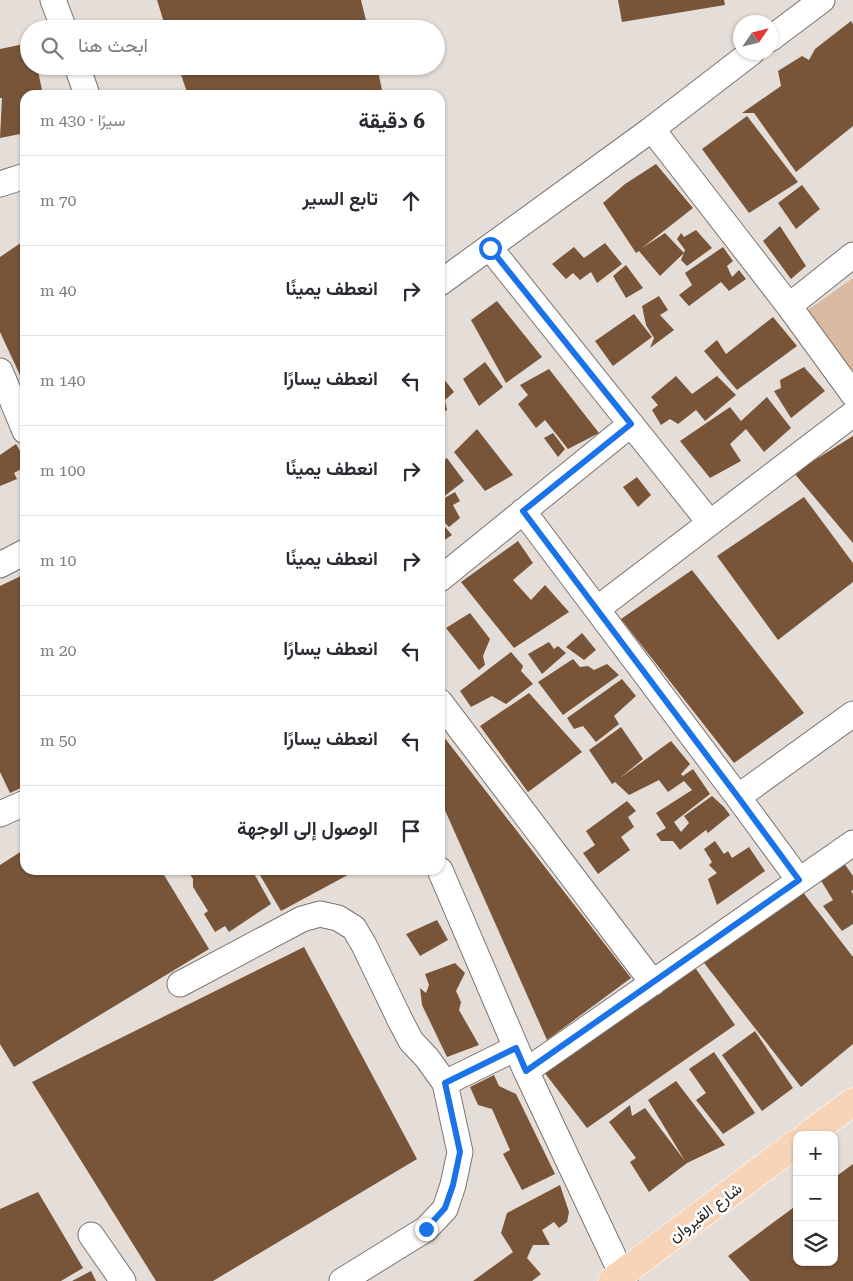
<!DOCTYPE html>
<html lang="ar">
<head>
<meta charset="utf-8">
<style>
  :root { --surface:#fff; --page:#f2f2f3; --text:#2b2b33; --muted:#7c7c81; --line:#e1e1e2 }
  body { margin:0; font-family:"Roboto Serif",Vazirmatn,serif; background:var(--page); color:var(--text); direction:rtl }
  .controls { position:absolute; right:15px; bottom:15px; display:grid; overflow:hidden; border-radius:10px; box-shadow:0 1px 4px #0004 }
  .controls button { width:45px; height:45px; display:grid; place-items:center; padding:0; border:0; border-bottom:1px solid var(--line); background:var(--surface); color:var(--text); font:25px sans-serif }
  .compass { position:absolute; left:733px; top:15px; width:45px; height:45px; border-radius:50%; background:var(--surface); box-shadow:0 1px 4px #0004; rotate:55deg }
  .stop { position:absolute; width:15px; height:15px; margin:-11px; border:4px solid #1a73e8; border-radius:50%; background:#fff }
  .stop.end { background:#1a73e8; border-color:#fff; box-shadow:0 1px 5px #0008 }
  .list { margin:0; padding:0; list-style:none }
  h2 { display:flex; justify-content:space-between; align-items:center; height:65px; margin:0; padding:0 20px; font-size:21px }
  h2 small { font-size:16px; font-weight:400; color:var(--muted) }
  .list li { display:grid; grid-template-columns:32px 1fr auto; gap:15px; align-items:center; box-sizing:border-box; height:90px; padding:0 20px; border-top:1px solid var(--line) }
  .list b { display:block; font-size:19px; white-space:nowrap }
  .list em { font-size:16px; font-style:normal; color:var(--muted) }
  .icon { flex:none; width:28px; height:28px; fill:none; stroke:currentColor; stroke-width:2; stroke-linecap:round; stroke-linejoin:round }
  .map { position:relative; flex:none; width:853px; height:1281px; overflow:hidden; direction:ltr }
  .search { position:absolute; background:var(--surface); box-shadow:0 1px 4px #0004; left:20px; top:20px; width:425px; height:55px; display:flex; align-items:center; gap:12px; box-sizing:border-box; padding:0 18px; border-radius:28px; color:var(--muted); font-size:19px }
  .panel { position:absolute; background:var(--surface); box-shadow:0 1px 4px #0004; left:20px; top:90px; width:425px; height:785px; border-radius:15px; direction:rtl }
  .map>svg:first-child { display:block }
  .green { fill:#d9bba3 }
  .building { fill:#785539 }
  .lines { fill:none; stroke-linecap:round; stroke-linejoin:round }
  .minor-casing { stroke:#7b746f; stroke-width:27 }
  .major-casing { stroke:#fff; stroke-width:29 }
  .minor { stroke:#fff; stroke-width:25 }
  .major { stroke:#f7d4b8; stroke-width:28 }
  .route { stroke:#1a73e8; stroke-width:6 }
  .labels { text-anchor:middle; stroke-width:5; stroke-linejoin:round; paint-order:stroke }
  .street-label { font-size:16px; fill:#24211e; stroke:#fff }
</style>
</head>
<body>
<div class="map">
<svg width="853" height="1281" viewBox="0 0 853 1281">
  <rect width="100%" height="100%" fill="#e5ddd7"/>
  <path class="green" d="M853,278v94l-45,-62z"/>
  <path class="building" d="M157,0h204l7,29h-202z
    M618,0h106l1,5 -103,17z
    M851,21l2,3v102l-57,46 -42,-59h-12l39,-27 -3,-15 24,-15 7,4 6,-11z
    M29,43v23h8l6,29h-18v38l-25,5 2,-40h-2v-49z
    M178,66h199l6,29h-195z
    M747,116l51,66 -49,31 -47,-64z
    M656,164l37,44 -51,40 23,-15 19,20 -24,23 -21,-25 -3,2 -33,-50 22,-19z
    M802,185l18,24 -24,20 -18,-26z
    M780,226l26,40 -15,13 -28,-38z
    M696,230l16,18 -25,18 -6,-6 4,-10 -8,-11 4,-6 3,4z
    M25,240v146l-25,-54v-75z
    M605,243l17,21 -25,19 -6,-11 -11,8 -7,-7 -7,6 -14,-15 22,-17 10,11z
    M723,247l10,14 -6,5 5,11 7,-7 7,9 -17,12 -8,-9 -32,24 -10,-11 13,-10 -7,-12z
    M626,265l17,23 -17,10 -13,-22z
    M659,296l9,14 -8,5 14,15 -24,18 4,-10 -8,-13 -4,-19z
    M497,301l45,56 -36,26 -35,-63z
    M634,314l18,23 -39,29 -18,-25z
    M773,317l24,29 -60,44 -33,-39 13,-11 9,14z
    M485,362l18,25 -24,19 -16,-27z
    M804,367l21,24 -34,27 -17,-27 7,-3 -1,-8z
    M549,369l50,64 -31,16 -23,-29 -9,8 -18,-24 10,-9 -8,-10z
    M440,374l14,18 -9,8 2,10 -7,4z
    M676,376l16,18 25,-18 19,19 -31,26 -9,-11 -18,14 -8,-5 -9,6 -9,-15 6,-5 -7,-8z
    M767,397l24,31 -27,24 -18,-23 -16,15 11,17 -31,17 -30,-37 50,-34 11,14z
    M477,429l36,46 -28,16 -31,-39z
    M553,433l12,16 -7,8 -14,-19z
    M853,436v107l-59,-70z
    M16,444l9,15v8l-11,6 3,6 -17,7v-31z
    M447,458l17,23 -22,17 -2,-2v-33z
    M637,477l14,18 -13,12 -15,-20z
    M455,492l5,9 -7,4 7,13 -11,9 -9,-9v-20l1,2z
    M804,497l49,66v19l-75,58 -61,-84z
    M440,521l12,14 -12,8z
    M518,541l15,22 -20,17 18,20 14,-15 24,27 -55,36 -53,-66z
    M692,570l112,143 -70,50 -113,-144z
    M25,574v212l-15,7 -10,-21v-186z
    M470,613l20,26 -7,17 2,9 -6,5 -33,-42z
    M582,633l14,17 -12,10 -18,-13z
    M549,642l5,7 4,-3 8,7 -24,21 -14,-20z
    M511,652l12,14 -2,5 12,13 -27,20 -14,-8 -21,11 -11,-16z
    M573,659l7,8 8,-1 6,4 13,-6 12,11 -56,40 -25,-33z
    M622,679l14,17 -22,20 5,8 -23,18 -13,-16 -9,3 -7,-11z
    M529,693l53,59 -54,40 -48,-66z
    M621,727l22,32 -23,19 51,-37 19,23 -9,10 2,2 10,-7 17,25 -36,28 7,10 8,-9 -5,-7 28,-20 12,11 6,8 -22,18 -2,-3 -26,20 -7,-9h-12l-5,-7 10,-6 -10,-15 36,-23 -8,-9 -16,11 -9,-12 -30,15 -14,-13 -3,2 -23,-34z
    M440,732l191,246 -84,62 -107,-241z
    M627,801l9,10 -8,6 6,10 -13,10 9,13 -32,24 -15,-21 12,-8 -9,-14z
    M715,841l9,13 4,-3 4,7 17,-11 16,24 -48,34 -9,-26 9,-6 -8,-8 3,-3 -8,-13z
    M25,849v21h136l48,79 -195,118 -14,-23v-179z
    M844,863l9,13v14l-2,1 2,3v30l-11,7 -19,-25 10,-6 -13,-21z
    M187,870h65l19,34 -42,28 -4,-6 -10,6 -11,-18 4,-3 -15,-24v-8z
    M257,870h100l-76,41z
    M802,891l51,66v87l-52,43 -100,-128z
    M437,920l11,20 -28,16 -14,-22z
    M304,947l113,212 -204,122h-57l-124,-199z
    M455,963l10,10 -9,18 5,11 -2,8 20,35 -32,12 -25,-52 -2,-17 6,5 3,-8 -4,-11z
    M694,966l41,59 -148,103 -43,-56z
    M755,1031l38,57 -31,23 -40,-56z
    M714,1052l41,61 -32,21 -27,-34 10,-7 -17,-24z
    M494,1075l5,11 17,8 39,80 -33,16 -19,-36 7,-4 -18,-41 -14,-4 -8,-18z
    M676,1081l49,64 -38,18 -38,29 -19,-30 6,-4 -27,-36 21,-17 2,11 13,-8 40,53 -37,-61z
    M853,1164v117h-103l-22,-25 69,-51v57h37v-84z
    M560,1185l9,27 -2,10 -8,6 -5,-6 -12,8 8,15h-17l-6,13 14,16 -9,7h-59l40,-29 -12,-19 6,-20z
    M38,1192l45,76 -22,13h-61v-72z
    M91,1271l5,10h-24z"/>
  <g class="lines">
    <g class="minor-casing">
      <path id="minor" d="M53,0l11,29
        M770,39l52,-39
        M77,66l10,29
        M652,129l137,177 64,88
        M0,184l25,-8
        M490,248l220,275
        M440,283l212,-154 100,-77
        M789,306l64,-51
        M0,371l25,60
        M523,511l215,286 61,83
        M0,565l25,-13
        M440,579l191,-155
        M597,609l256,-195
        M440,702l213,281
        M738,797l115,-83
        M0,814l25,-11
        M440,870l86,201 99,210
        M180,984l122,-65 18,-5 18,4 16,10 10,17 36,75 11,21 16,17 18,25 15,69 -7,33 -8,24 -19,20 -84,52
        M526,1071l327,-228
        M445,1083l71,-35
        M91,1235l32,46"/>
    </g>
    <g class="major-casing">
      <path id="major" d="M808,1135l45,-33
        M612,1281l185,-138"/>
    </g>
    <use href="#minor" class="minor"/>
    <use href="#major" class="major"/>
  </g>
  <g class="lines">
    <path class="route" d="M426,1229l19,-21 8,-23 7,-33 -15,-69 71,-35 10,23 273,-191 -61,-83 -215,-286 108,-87 -141,-176"/>
  </g>
  <g class="labels">
    <g class="street-label">
      <text transform="translate(705 1212) rotate(-37)" y="6">شارع القيروان</text>
    </g>
  </g>
</svg>
<div class="controls">
<button>+</button>
<button>−</button>
<button><svg class="icon" aria-label="layers" viewBox="0 0 24 24"><path d="M12 4l9 5-9 5-9-5zM3 14l9 5 9-5"/></svg></button>
</div>
<svg class="compass" viewBox="-18 -18 36 36"><path d="M0-13l5 13h-10z" fill="#e53935"/><path d="M0 13l5-13h-10z" fill="#7c7c81"/></svg>
<div class="stop" style="left:490px;top:248px"></div>
<div class="stop end" style="left:426px;top:1229px"></div>
<div class="search"><svg class="icon" aria-label="search" viewBox="0 0 24 24"><circle cx="10" cy="10" r="6"/><path d="M15 15l6 6"/></svg>ابحث هنا</div>
<section class="panel">
<h2>6 دقيقة<small>سيرًا · 430 m</small></h2>
<ul class="list">
<li><svg class="icon" aria-label="ahead" viewBox="0 0 24 24"><path d="M12 20V5M6 11l6-6 6 6"/></svg><div><b>تابع السير</b></div><em>70 m</em></li>
<li><svg class="icon" aria-label="right" viewBox="0 0 24 24"><path d="M7 20v-9h11M14 6l5 5-5 5"/></svg><div><b>انعطف يمينًا</b></div><em>40 m</em></li>
<li><svg class="icon" aria-label="left" viewBox="0 0 24 24"><path d="M17 20v-9H6M10 6l-5 5 5 5"/></svg><div><b>انعطف يسارًا</b></div><em>140 m</em></li>
<li><svg class="icon" aria-label="right" viewBox="0 0 24 24"><path d="M7 20v-9h11M14 6l5 5-5 5"/></svg><div><b>انعطف يمينًا</b></div><em>100 m</em></li>
<li><svg class="icon" aria-label="right" viewBox="0 0 24 24"><path d="M7 20v-9h11M14 6l5 5-5 5"/></svg><div><b>انعطف يمينًا</b></div><em>10 m</em></li>
<li><svg class="icon" aria-label="left" viewBox="0 0 24 24"><path d="M17 20v-9H6M10 6l-5 5 5 5"/></svg><div><b>انعطف يسارًا</b></div><em>20 m</em></li>
<li><svg class="icon" aria-label="left" viewBox="0 0 24 24"><path d="M17 20v-9H6M10 6l-5 5 5 5"/></svg><div><b>انعطف يسارًا</b></div><em>50 m</em></li>
<li><svg class="icon" aria-label="arrive" viewBox="0 0 24 24"><path d="M6 21V4h12l-3 4 3 4H6"/></svg><div><b>الوصول إلى الوجهة</b></div></li>
</ul>
</section>
</div>
</body>
</html>
